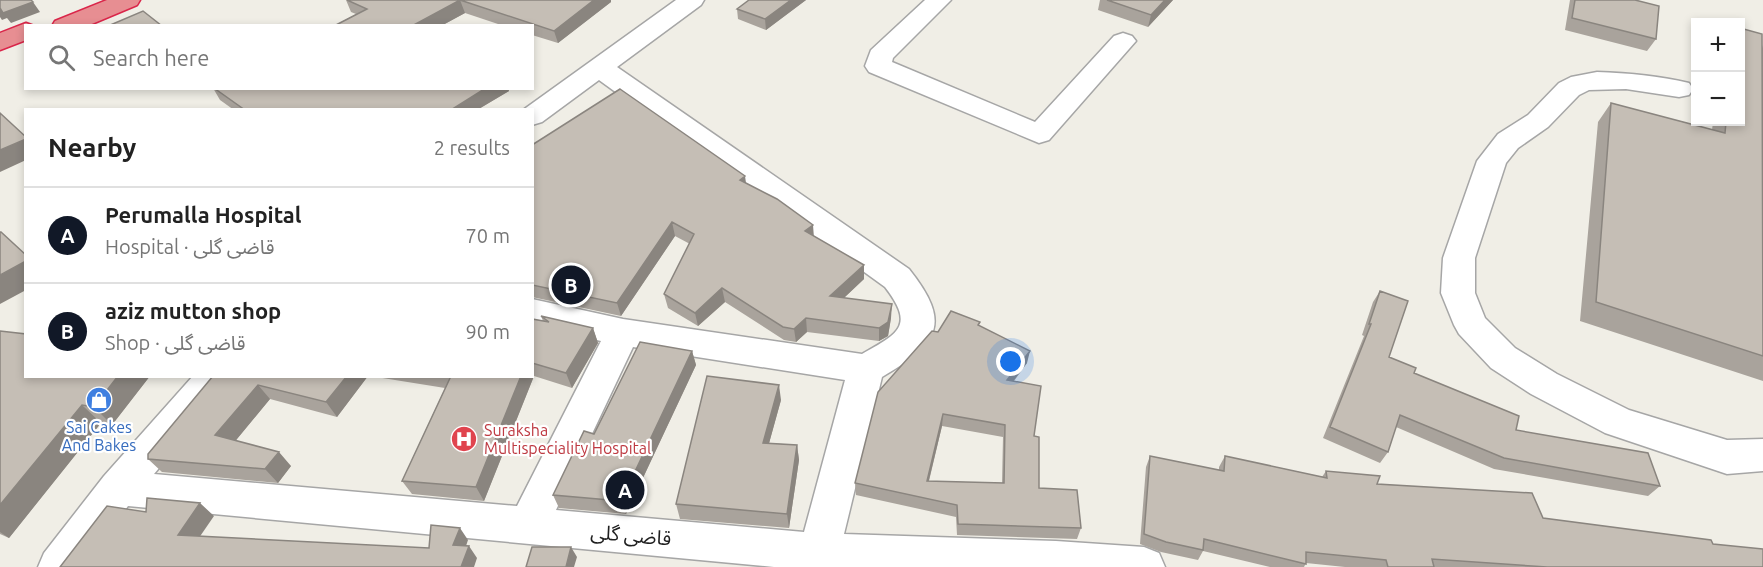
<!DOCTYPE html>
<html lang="en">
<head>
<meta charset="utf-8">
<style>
  :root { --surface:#fff; --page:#f2f2f2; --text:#222; --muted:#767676; --line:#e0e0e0; --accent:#111827 }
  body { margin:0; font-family:Ubuntu,"Noto Sans Arabic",sans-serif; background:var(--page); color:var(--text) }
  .controls { position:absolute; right:18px; top:18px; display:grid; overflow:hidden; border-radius:0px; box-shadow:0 3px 9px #0003 }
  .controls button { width:54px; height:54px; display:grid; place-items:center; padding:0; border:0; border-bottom:2px solid var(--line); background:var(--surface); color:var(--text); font:30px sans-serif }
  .you { position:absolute; left:1011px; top:362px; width:21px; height:21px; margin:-15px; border:4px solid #fff; border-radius:50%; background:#1a73e8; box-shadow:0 0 0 9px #1a73e833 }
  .badge { display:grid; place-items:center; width:39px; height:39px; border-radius:50%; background:var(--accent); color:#fff; font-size:20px; font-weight:700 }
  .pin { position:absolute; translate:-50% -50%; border:3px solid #fff; box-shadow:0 2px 6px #0006 }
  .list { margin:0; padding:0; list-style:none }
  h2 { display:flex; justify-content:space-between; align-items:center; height:78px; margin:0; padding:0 24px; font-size:26px }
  h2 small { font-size:20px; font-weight:400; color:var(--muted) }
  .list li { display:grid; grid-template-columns:39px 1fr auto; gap:18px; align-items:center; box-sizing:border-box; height:96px; padding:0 24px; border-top:2px solid var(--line) }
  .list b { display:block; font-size:22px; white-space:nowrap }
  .list p { margin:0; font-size:20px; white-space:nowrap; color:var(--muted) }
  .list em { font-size:20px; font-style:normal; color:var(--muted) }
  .icon { flex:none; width:33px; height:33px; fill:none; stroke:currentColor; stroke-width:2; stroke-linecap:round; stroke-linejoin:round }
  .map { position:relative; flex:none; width:1763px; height:567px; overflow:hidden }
  .search { position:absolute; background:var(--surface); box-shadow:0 3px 9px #0003; left:24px; top:24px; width:510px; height:66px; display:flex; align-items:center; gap:15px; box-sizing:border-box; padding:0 21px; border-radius:0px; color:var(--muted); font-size:22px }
  .panel { position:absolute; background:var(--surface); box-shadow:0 3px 9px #0003; left:24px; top:108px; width:510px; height:270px; border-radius:0px }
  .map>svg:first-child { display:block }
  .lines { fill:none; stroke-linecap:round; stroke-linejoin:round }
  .minor-casing { stroke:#a6a6a6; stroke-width:3 }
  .highway-casing { stroke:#da264a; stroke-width:3 }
  .minor { fill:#fff; fill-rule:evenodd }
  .highway { fill:#e78e92; fill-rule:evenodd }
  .wall { fill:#a9a39c; fill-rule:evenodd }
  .shaded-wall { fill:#8a857f }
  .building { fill:#c5beb5; stroke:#8a857f; stroke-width:1.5; fill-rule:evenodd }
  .labels { text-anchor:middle; stroke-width:4.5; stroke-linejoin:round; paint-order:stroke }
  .shop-label { font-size:16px; fill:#366cbe; stroke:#fff }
  .health-label { font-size:16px; fill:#be3a42; stroke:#fff; text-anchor:start }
  .near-street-label { font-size:20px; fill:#1f1f1f; stroke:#fff }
</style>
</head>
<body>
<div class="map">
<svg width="1763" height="567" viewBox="0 0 1763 567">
  <rect width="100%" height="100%" fill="#f0eee6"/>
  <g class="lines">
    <g class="minor-casing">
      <path id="minor" d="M676,0h28l-3,5 -84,62 292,202c44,55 29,75 -27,108l-38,157 212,7 88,6 15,6 6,14h-391l-646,-61 -44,61h-46l6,-14 60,-77 89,-100h40l-5,10 -74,88 363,32 84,-165 -69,-16v-26l91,20 239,35c37,-21 53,-28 23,-67l-286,-207 -57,42 -10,3v-15h-9zM633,347l212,33 -41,152 -248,-22z
        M925,0h26l-58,58 -1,4 143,60 79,-86 9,-3 9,3 4,5 -87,99 -10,3 -170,-71 -4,-6 6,-16z
        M1597,72c31,1 62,4 92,11l4,6 -4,6 -10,2 -53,-8 -37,1 -10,5 -31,32 -30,21 -12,15 -31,95v35l10,25 30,30 42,26 72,36 98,30 36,-1v32l-36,3 -122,-41 -74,-39 -40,-26 -32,-34 -5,-9 -13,-32 2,-35 34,-97 21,-27 30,-19 31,-32 12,-6z"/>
    </g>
    <g class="highway-casing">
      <path id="highway" d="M107,0h33l-3,5 -50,21h-35l3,-5z
        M26,23l8,3h-8v14l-26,10v-17z"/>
    </g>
    <use href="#minor" class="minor"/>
    <use href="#highway" class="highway"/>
  </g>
  <path class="wall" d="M346,0h265v2l-53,41 -26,-8v-9h-28l-39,-13 -24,13h-107l22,-12 -5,-2z
    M749,0h57l-40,30 -28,-11 -1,-10z
    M1100,0h73l-25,27 -50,-17z
    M1570,0h65l21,39 -9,12 -82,-21z
    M1763,45v336l-183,-60 18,-199 13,-19 101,27 1,-8h27z
    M213,88h295l1,3 -32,19h-243l-14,-10z
    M532,145l214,38 67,42v11l51,43 -20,19 47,20 -3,18 -9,5 -72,-9 -11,10 -12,-2 -59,-38 -27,24 -30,-18 -4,-14 26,-50 -15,-8 -54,80 -89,-19z
    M1380,291l9,66 25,16 102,57 144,56 -12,10 -154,-27 -98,-42 -8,25 -8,11 -57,-25 41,-102 -2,-1 11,-33z
    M541,316l52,12 5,15 -26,45 -38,-12 -50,125 -72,-7 -10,-13 43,-93 -75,-12h162v-57l11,2z
    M980,322l-1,3 48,38 -13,18 20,55 5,52 42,40 -4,11 -120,-4 -1,-18 -100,-22 -1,-12 83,-151zM942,426l61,11 -1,46 -73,-2z
    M0,331l150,45 -38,49 -11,-2 -92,115 -9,-4z
    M692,351l4,14 -70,149 -67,-6 -6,-13 41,-61z
    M213,376h155l-31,41 -67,-18 -35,42 56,25 -13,17 -116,-11 -14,-13z
    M781,400l-12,43 28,2 2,15 -10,68 -109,-9 -4,-15z
    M1150,456l69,14v-3l6,-11 97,21 4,-6 51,13 166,34 170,26 50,23h-418l-39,-4 -2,4h-34l-67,-16 -5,9 -37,-8 -21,-8 6,-77z"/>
  <path class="shaded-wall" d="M460,0l5,13 -24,13h-29z
    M594,0h17v2l-53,41 -4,-12z
    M791,0h15l-40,30 -1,-11z
    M1165,0h8l-25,27 3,-12z
    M33,2l7,10 -29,11 -4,-5 -5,2 -2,-3v-9z
    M486,88h22l1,3 -32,19h-26z
    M26,139v21l-26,12v-22z
    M745,176l2,14 -7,-10z
    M672,222l3,14 -54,80 -4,-13z
    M813,225l1,13 -9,-7z
    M26,261v29l-26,14v-29z
    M864,265v14l-33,31 -1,-14z
    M722,288l3,14 -27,24 -3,-13z
    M892,304l-1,14 -3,18 -9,5v-13z
    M806,318l1,14 -11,10 -2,-13z
    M593,328l5,15 -26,45 -6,-15z
    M692,351l4,14 -70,149 -5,-13z
    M1030,351l-3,12 -22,29 2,-12z
    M532,373l2,3 -50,125 -8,-14 45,-111h11z
    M118,376h32l-38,49 -18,-18z
    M347,376h21l-31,41 -11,-15z
    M258,385l12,14 -42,51 -13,-15z
    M779,385l2,15 -16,58 -2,-15z
    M82,405l19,18 -92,115 -9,-6v-27z
    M943,414l-1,12 -16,66 1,-11z
    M797,445l2,15 -10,68 -2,-14z
    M279,452l12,14 -13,17 -13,-14z
    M200,503l14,13 -22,32 -14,-13z
    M460,528l8,12 -6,18 -9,-13z
    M469,546l8,12 -3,9h-13z
    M571,547l6,10 -3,10h-8z"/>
  <path class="building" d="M0,0h31l2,2 -30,11 -3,-5z
    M347,0h113l-48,26h-78l33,-17z
    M460,0h134l-40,31z
    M749,0h42l-26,19 -28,-10z
    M1107,0h58l-14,15z
    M1575,0h60l24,6 -3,33 -84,-21z
    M143,11l19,15h-54z
    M1740,28l22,6 1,322 -167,-54 15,-199 114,30 1,-11h14z
    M214,88h272l-35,22h-206z
    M620,89l125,87 -5,4 37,19 36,26 -8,6 59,34 -34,31 62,8 -4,18 -9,6 -73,-10 -12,11 -11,-2 -61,-39 -27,25 -31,-19 30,-60 -22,-12 -55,81 -85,-18v-140z
    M0,113l26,24v2l-26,11z
    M0,232h1l25,23v6l-26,14z
    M1380,291l28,10 -19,56 27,11 -2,5 105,43 -3,14 132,23 12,33 -156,-28 -104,-43 -12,37 -58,-25 41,-103h-2z
    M951,311l29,11 -2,3 52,26 -23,29 34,6 -7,50 5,1v51l38,2 4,38 -123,-4 -1,-19 -102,-22 23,-91 54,-61 6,1zM943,414l62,11 -1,58 -77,-2z
    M541,316l52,12 -27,45 -34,-10v-44l17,3z
    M0,331l26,3v42h92l-24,31 -12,-2 -82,100z
    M640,342l52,9 -71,150 -68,-6 31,-64 10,3z
    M213,376h134l-21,26 -68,-17 -43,50 64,17 -14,17 -117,-10v-5z
    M451,376h70l-45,111 -74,-6z
    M707,376l72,9 -16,58 34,2 -10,69 -111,-10z
    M1150,456l74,15 1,-15 102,22 -1,-7 54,5 -3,8 155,9 11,25 168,22 2,4 50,5v18h-216l-115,-8 2,8h-46l-2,-7 -80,-8v12l-102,-25 -1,11 -37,-8 -22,-8z
    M147,498l53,5 -22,32 251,13 2,-23 29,3 -7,17 16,1 -8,21h-401l47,-61 39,6z
    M532,547h39l-5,20h-40z"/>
  <defs>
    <g id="shop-disc" transform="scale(1.35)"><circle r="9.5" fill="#3f7fe0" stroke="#fff"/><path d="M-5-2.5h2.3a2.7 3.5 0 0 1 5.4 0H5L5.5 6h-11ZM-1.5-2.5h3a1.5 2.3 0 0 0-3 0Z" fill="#fff"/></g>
    <g id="hospital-disc" transform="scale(1.35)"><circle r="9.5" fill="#e0444e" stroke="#fff"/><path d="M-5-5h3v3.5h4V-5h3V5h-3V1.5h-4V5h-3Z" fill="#fff"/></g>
  </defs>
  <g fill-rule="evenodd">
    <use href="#shop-disc" x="99" y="400"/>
    <use href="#hospital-disc" x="464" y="439"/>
  </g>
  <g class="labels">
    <g class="shop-label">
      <text x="99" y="433">Sai Cakes<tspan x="99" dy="18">And Bakes</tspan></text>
    </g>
    <g class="health-label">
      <text x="484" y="436">Suraksha<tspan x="484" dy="18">Multispeciality Hospital</tspan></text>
    </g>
    <g class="near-street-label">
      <text transform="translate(631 535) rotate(5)" y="7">قاضی گلی</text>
    </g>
  </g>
</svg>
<div class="controls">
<button>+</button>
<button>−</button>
</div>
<div class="you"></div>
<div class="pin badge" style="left:625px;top:490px">A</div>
<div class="pin badge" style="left:571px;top:285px">B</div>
<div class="search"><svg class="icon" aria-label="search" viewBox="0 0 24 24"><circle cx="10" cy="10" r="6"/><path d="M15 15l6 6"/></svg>Search here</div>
<section class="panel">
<h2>Nearby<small>2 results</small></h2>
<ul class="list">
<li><span class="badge">A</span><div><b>Perumalla Hospital</b><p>Hospital · قاضی گلی</p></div><em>70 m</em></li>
<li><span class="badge">B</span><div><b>aziz mutton shop</b><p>Shop · قاضی گلی</p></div><em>90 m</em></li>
</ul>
</section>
</div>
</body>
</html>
